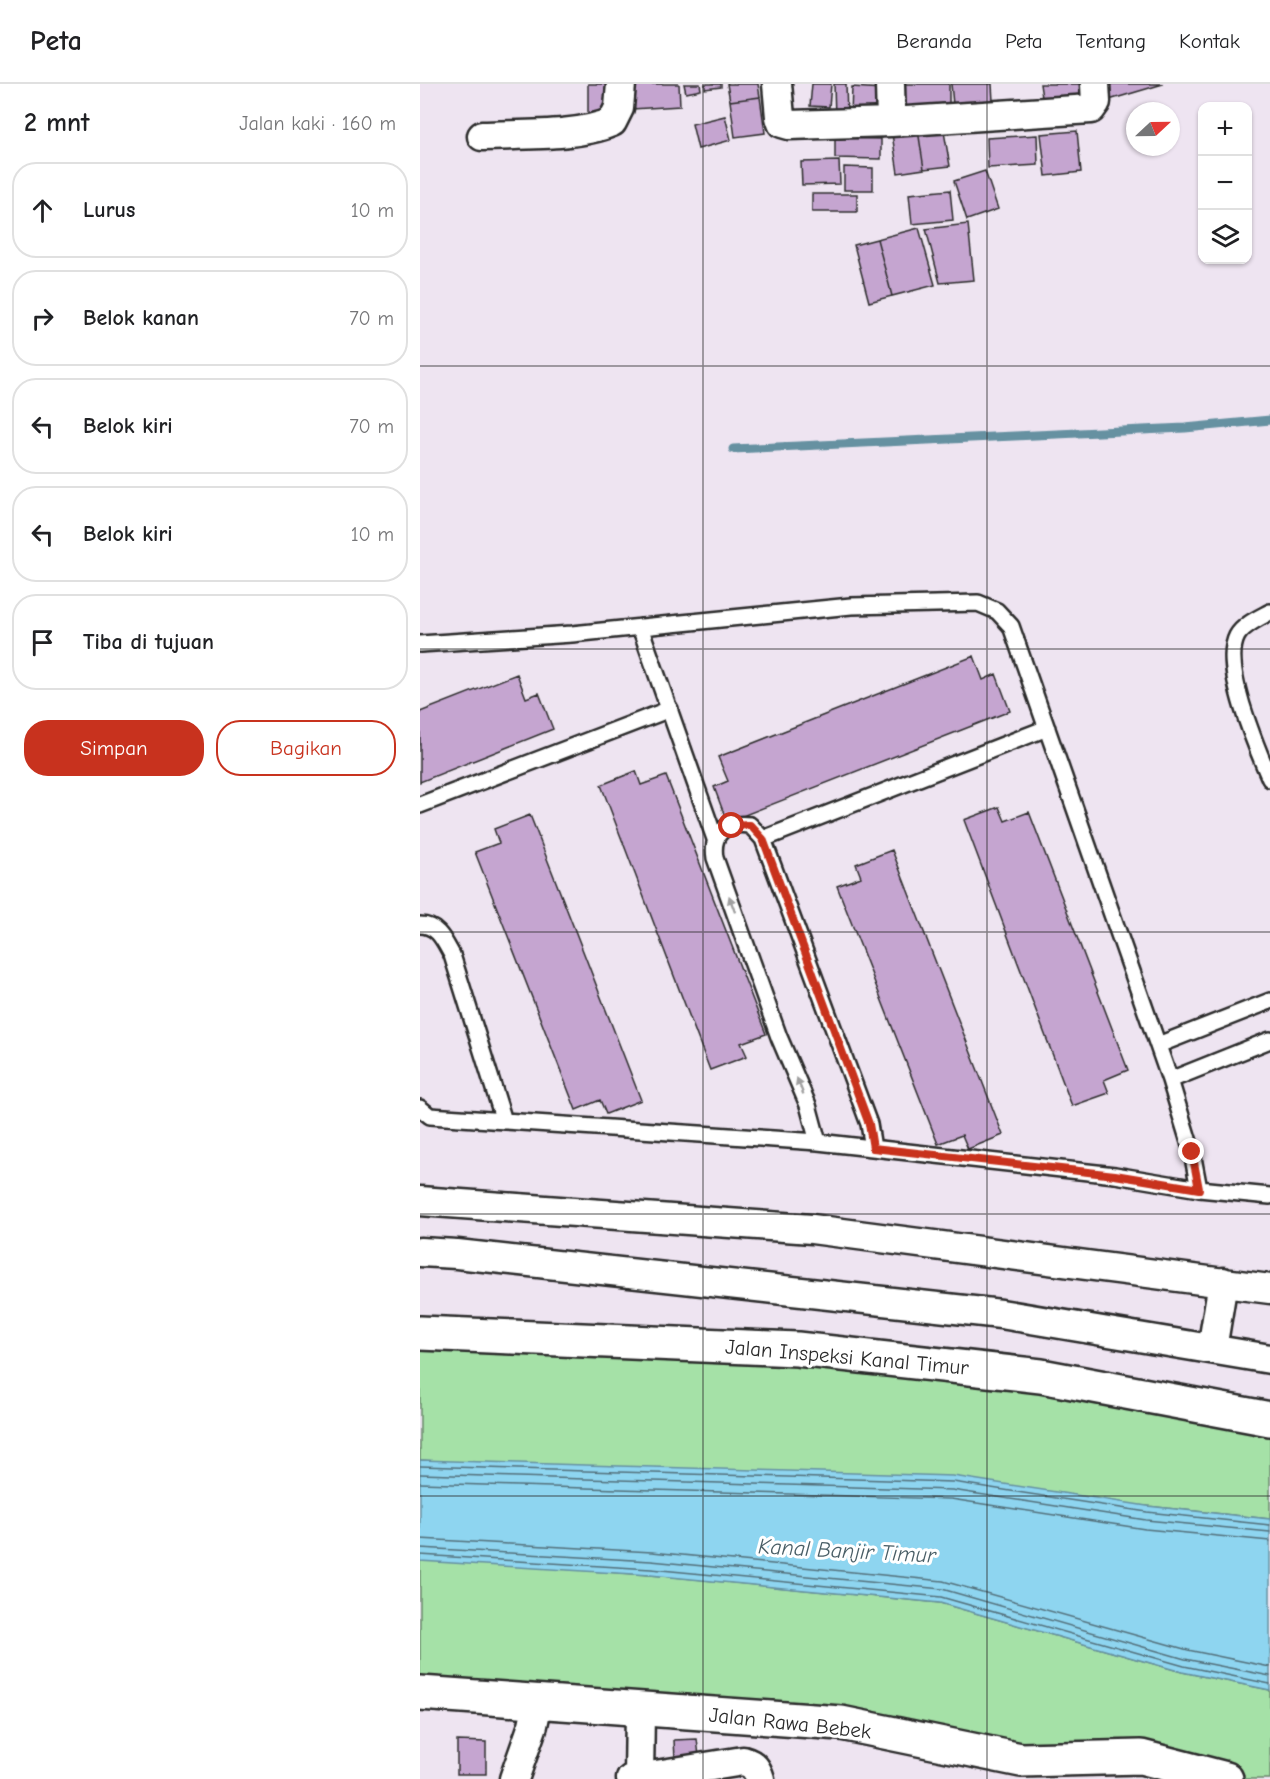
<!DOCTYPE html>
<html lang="id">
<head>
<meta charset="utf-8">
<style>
  :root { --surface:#fff; --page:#f6f6f6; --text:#202124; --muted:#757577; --line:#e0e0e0; --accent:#c8321e }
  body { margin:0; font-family:"Comic Neue",sans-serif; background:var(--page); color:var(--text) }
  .controls { position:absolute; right:18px; top:18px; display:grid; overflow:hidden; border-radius:12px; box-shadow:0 2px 4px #0004 }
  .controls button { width:54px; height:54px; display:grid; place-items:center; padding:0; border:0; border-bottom:2px solid var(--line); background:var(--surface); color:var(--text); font:30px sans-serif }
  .compass { position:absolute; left:706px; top:18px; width:54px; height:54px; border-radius:50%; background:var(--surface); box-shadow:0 2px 4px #0004; rotate:68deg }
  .stop { position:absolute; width:18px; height:18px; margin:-14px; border:4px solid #c8321e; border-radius:50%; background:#fff }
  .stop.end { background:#c8321e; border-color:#fff; box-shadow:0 2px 6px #0008 }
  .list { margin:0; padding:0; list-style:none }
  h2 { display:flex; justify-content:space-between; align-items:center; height:78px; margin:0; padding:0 24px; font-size:26px }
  h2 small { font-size:20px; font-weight:400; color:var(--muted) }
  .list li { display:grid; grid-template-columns:39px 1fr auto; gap:18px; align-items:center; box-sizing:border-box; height:96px; margin:0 12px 12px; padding:0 12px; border:2px solid var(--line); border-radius:24px }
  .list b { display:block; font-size:22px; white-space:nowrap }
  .list em { font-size:20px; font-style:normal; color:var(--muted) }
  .actions { display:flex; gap:12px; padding:18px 24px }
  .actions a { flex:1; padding:14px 0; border:2px solid var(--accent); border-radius:24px; text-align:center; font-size:21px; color:var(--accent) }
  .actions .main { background:var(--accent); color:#fff }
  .icon { flex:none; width:33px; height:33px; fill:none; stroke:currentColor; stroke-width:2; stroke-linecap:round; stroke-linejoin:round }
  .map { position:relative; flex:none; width:850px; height:1695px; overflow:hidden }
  header { display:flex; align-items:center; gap:36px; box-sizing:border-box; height:84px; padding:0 30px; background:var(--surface); border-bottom:2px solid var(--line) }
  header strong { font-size:28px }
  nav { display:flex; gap:33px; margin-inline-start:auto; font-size:21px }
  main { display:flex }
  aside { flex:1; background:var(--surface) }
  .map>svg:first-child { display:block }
  .green { fill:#a5e1a7; stroke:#688669; stroke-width:1.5 }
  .water { fill:#8ed5f0; stroke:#6691a1; stroke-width:1.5 }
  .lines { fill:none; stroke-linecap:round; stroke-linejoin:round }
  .shore { stroke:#536f7a; stroke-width:1.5 }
  .stream { stroke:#6691a1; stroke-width:9 }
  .building { fill:#c5a5d0; stroke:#2b2b2b; stroke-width:1.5 }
  .service-casing { stroke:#2b2b2b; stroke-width:20 }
  .minor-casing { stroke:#2b2b2b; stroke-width:33 }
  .tertiary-casing { stroke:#2b2b2b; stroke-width:38 }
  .service { stroke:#fff; stroke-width:15 }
  .minor { stroke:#fff; stroke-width:28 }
  .tertiary { stroke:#fff; stroke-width:33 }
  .oneway { fill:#a0a0a0 }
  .route { stroke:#c8321e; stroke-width:8 }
  .grid { fill:none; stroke:#2b2b2b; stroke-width:1.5; stroke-opacity:0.55 }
  .labels { text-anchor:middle; stroke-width:6; stroke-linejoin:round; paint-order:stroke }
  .street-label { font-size:21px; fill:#2b2b2b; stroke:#fff }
  .water-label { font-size:22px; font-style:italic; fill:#495e66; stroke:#fff }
</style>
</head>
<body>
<header>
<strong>Peta</strong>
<nav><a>Beranda</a><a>Peta</a><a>Tentang</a><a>Kontak</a></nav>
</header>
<main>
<aside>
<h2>2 mnt<small>Jalan kaki · 160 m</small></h2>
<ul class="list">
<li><svg class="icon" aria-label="ahead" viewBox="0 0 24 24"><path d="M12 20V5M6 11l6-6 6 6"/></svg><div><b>Lurus</b></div><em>10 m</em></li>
<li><svg class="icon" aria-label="right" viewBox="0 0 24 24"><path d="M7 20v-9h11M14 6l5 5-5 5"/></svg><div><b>Belok kanan</b></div><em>70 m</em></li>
<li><svg class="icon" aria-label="left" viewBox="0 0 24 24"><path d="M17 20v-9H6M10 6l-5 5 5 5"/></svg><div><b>Belok kiri</b></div><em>70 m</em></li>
<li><svg class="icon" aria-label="left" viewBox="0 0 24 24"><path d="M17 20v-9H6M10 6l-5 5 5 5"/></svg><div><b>Belok kiri</b></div><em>10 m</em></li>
<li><svg class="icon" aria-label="arrive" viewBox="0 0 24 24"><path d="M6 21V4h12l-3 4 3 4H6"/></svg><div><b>Tiba di tujuan</b></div></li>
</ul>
<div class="actions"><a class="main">Simpan</a><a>Bagikan</a></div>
</aside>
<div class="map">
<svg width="850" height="1695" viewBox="0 0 850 1695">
  <rect width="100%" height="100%" fill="#eee4f1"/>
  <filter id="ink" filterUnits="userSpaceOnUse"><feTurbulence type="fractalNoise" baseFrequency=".0167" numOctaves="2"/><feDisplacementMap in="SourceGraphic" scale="12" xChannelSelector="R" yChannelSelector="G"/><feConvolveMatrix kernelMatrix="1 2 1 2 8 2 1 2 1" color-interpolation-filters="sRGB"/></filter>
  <g filter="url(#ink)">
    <path class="green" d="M0,1249l377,16 473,70v100l-123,-13 -727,-46z
      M0,1475l243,17 277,27 242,69 88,18v89h-37l-392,-56 -421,-30z"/>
    <path class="water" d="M0,1376l533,16 194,30 123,13v171l-88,-18 -242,-69 -290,-28 -230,-14z"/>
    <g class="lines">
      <path class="shore" d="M0,1382l533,16 194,30 123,13
        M0,1390l532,16 194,30 124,12
        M0,1399l531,16 194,30 125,12
        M0,1455l232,13 291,29 245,69 82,17
        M0,1464l231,13 291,28 243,70 85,17
        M0,1471l231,14 290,28 243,69 86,18"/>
      <path class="stream" d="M313,365l452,-21 85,-8"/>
    </g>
    <path class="building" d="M168,0h21l-1,34 -20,-1z
      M210,0h49l1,22 -48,3z
      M264,0h16l1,6 -15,3z
      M285,0h16v3l-16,2z
      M307,0h31l2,13 -30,4z
      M392,0h19l-2,23 -19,-1z
      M414,0h12l1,33h-12z
      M484,0h45v22h-45z
      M531,0h41l1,17 -40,3z
      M620,0h49l2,15 -48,5z
      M684,0h59l-54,16z
      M432,3l30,2 -1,28 -30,-2z
      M340,13l5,36 -30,4 -5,-36z
      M305,32l6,24 -33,9 -6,-25z
      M523,42l7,40 -26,3 -6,-39z
      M498,46l6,39 -26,4 -6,-39z
      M657,47l4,41 -35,4 -5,-42z
      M617,51l1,30 -50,3 -1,-30z
      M415,54l46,1v20l-46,-1z
      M419,77l1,23 -38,1 -1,-23z
      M424,83l29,1v22h-29z
      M565,87l13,38 -31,11 -13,-39z
      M530,106l3,30 -41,4 -3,-30z
      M392,110h45v18h-45z
      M548,140l6,56 -34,3 -14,-54z
      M499,144l16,57 -43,11 -15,-57z
      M457,155l15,57 -23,6 -15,-57z
      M554,572l9,24 13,-6 14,37 -283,111 -13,-35 14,-6 -10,-24z
      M97,590l9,24 13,-5 14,36 -133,53v-70z
      M216,687l5,14 25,-9 100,258 -25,9 6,13 -37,14 -109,-285z
      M579,723l6,14 24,-9 99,258 -24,10 5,13 -37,13 -108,-286z
      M110,731l111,285 -35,14 -6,-14 -24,10 -101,-258 24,-9 -5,-14z
      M472,766l111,285 -35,14 -6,-14 -24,9 -101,-258 24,-9 -5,-13z
      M277,1655l2,17 -24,2 -1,-18z
      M37,1657l29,1v32h-29z"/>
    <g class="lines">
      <g class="service-casing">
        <path id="service" d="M850,528c-11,6 -27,13 -33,24 -16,30 20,113 33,143
          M220,543l75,212
          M0,560l152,-10 279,-28 127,-3 19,8 14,15 159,454 22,72 7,37 -84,-14 -297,-33 -388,-26 -10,-8
          M0,721l250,-96
          M343,755l284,-111
          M0,841c18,0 24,16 32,30l52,166
          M738,961l112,-44
          M750,996l100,-40
          M398,1058l-10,-37 -29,-68 -64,-179c-4,-25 10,-36 35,-33l13,14 106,285 4,24
          M779,1105l71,7"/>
      </g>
      <g class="minor-casing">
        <path id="minor" d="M357,0l3,33 2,6 7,2 102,-3 200,-13 5,-7 -1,-18
          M470,0l1,38
          M62,52c38,-2 96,1 130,-14l7,-14 2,-24
          M0,1117l392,28 458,60
          M0,1168l37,2 544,60 269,45
          M792,1265l11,-67
          M219,1693l1,-67
          M94,1695l19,-54 5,-23
          M211,1695l112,-18c11,3 14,8 17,18"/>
      </g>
      <g class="tertiary-casing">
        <path id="tertiary" d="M0,1249l377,16 244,27 229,43
          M0,1609l421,30 180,37 120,-3 85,22"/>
      </g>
      <use href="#service" class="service"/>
      <use href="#minor" class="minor"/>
      <use href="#tertiary" class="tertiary"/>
    </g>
    <defs><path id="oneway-solid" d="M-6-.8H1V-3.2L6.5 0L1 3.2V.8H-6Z" transform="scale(1.5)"/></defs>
    <g class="oneway">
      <use href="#oneway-solid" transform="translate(312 820) rotate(-110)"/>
      <use href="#oneway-solid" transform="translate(380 1002) rotate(-112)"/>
    </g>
  </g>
  <g class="lines" filter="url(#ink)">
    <path class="route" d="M312,742l18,-1 13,14 106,285 4,24 242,27 84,14 -7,-37"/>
  </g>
  <path class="grid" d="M283,0v1695M567,0v1695M0,282h850M0,565h850M0,848h850M0,1130h850M0,1412h850"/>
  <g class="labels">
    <g class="street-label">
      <text transform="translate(427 1273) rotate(5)" y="7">Jalan Inspeksi Kanal Timur</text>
      <text transform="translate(370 1639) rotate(6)" y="7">Jalan Rawa Bebek</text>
    </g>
    <g class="water-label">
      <text transform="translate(427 1466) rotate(3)" y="8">Kanal Banjir Timur</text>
    </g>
  </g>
</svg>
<div class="controls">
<button>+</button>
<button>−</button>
<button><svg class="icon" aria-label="layers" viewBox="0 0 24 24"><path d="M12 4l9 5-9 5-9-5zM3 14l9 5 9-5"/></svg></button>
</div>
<svg class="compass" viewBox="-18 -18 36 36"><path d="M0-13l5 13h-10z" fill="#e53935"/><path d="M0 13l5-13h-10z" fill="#757577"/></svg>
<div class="stop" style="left:312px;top:742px"></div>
<div class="stop end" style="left:772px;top:1068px"></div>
</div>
</main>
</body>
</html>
